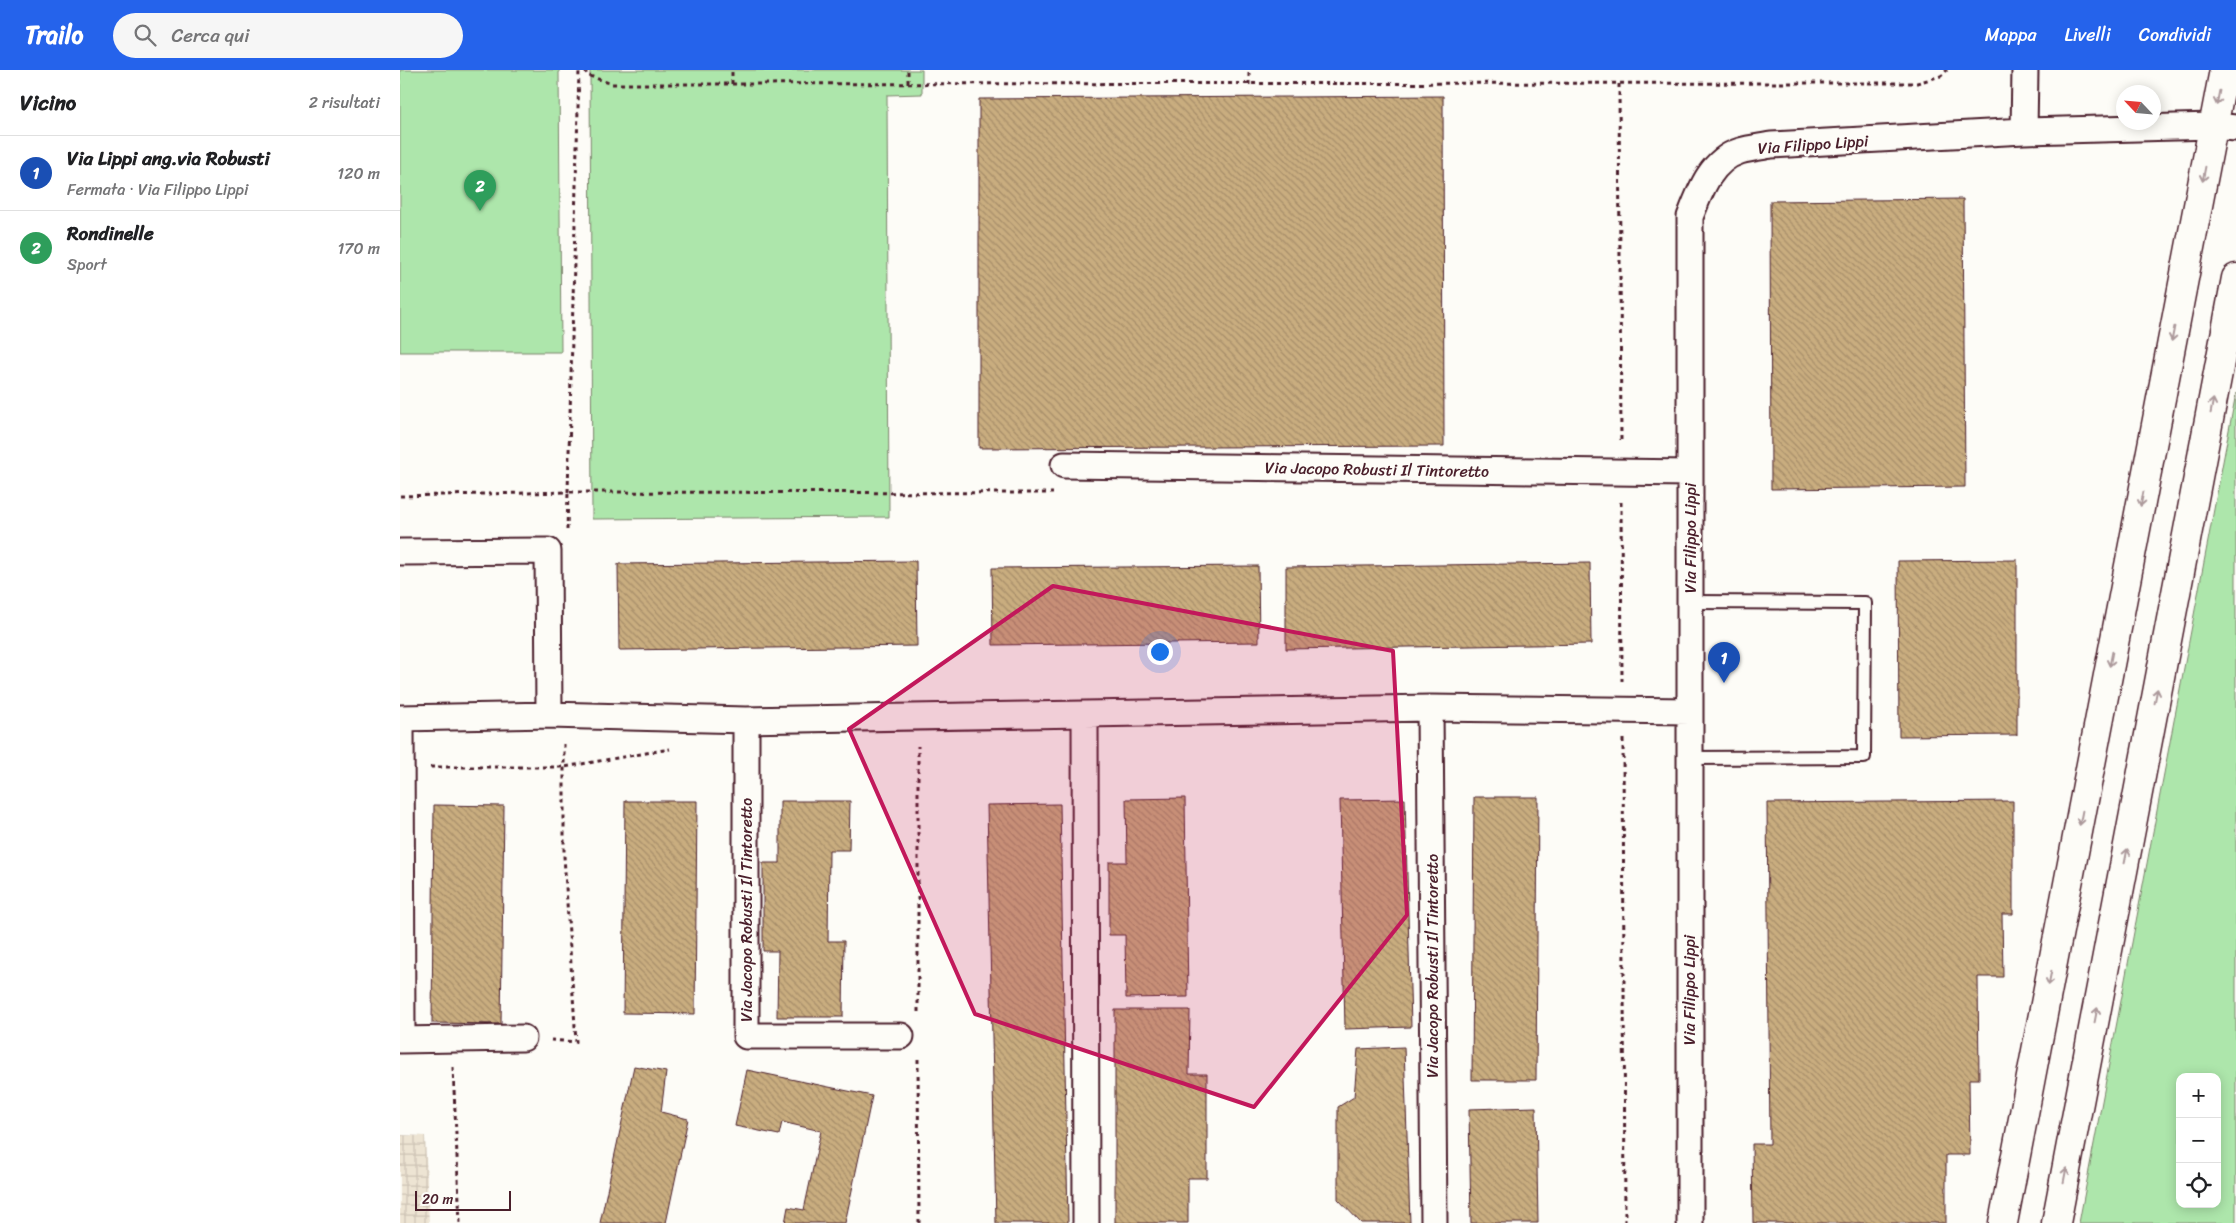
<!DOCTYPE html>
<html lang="it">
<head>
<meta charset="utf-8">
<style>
  :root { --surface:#fff; --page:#f6f6f6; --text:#202124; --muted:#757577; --line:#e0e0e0; --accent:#2563eb }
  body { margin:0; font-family:Sriracha,sans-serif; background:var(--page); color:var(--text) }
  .controls { position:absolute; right:15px; bottom:15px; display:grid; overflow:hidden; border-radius:10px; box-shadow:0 2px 12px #0003 }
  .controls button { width:45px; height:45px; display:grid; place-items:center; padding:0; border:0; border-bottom:1px solid var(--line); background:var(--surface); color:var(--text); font:25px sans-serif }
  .compass { position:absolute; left:1716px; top:15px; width:45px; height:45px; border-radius:50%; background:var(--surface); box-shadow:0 2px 12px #0003; rotate:296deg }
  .scale { position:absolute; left:15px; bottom:12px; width:96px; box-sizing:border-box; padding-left:5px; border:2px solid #4a1f2b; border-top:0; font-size:14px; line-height:18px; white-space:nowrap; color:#4a1f2b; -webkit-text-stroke:4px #fdfcf7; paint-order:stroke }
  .you { position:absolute; left:759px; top:581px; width:18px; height:18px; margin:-12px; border:4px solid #fff; border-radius:50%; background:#1a73e8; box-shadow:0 0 0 8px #1a73e833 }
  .badge { display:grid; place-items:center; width:32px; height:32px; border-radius:50%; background:var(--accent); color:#fff; font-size:16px; font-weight:700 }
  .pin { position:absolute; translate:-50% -41px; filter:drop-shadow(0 1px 2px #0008) }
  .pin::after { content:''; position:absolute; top:26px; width:18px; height:15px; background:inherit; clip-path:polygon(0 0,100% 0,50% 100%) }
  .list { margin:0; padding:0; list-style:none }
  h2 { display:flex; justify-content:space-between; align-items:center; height:65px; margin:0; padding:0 20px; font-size:21px }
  h2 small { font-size:16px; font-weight:400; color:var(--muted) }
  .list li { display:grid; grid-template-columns:32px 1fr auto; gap:15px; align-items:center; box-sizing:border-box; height:75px; padding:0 20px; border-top:1px solid var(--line) }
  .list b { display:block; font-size:19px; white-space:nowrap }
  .list p { margin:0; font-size:16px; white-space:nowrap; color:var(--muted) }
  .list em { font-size:16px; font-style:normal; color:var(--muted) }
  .icon { flex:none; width:28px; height:28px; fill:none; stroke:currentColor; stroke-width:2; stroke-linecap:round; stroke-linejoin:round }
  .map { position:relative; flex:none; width:1836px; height:1153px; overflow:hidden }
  header { display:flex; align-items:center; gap:30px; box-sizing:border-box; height:70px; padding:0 25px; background:var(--accent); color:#fff }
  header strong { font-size:24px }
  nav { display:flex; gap:28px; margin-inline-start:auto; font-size:18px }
  .search { width:350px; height:45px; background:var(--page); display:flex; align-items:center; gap:12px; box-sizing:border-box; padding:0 18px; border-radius:28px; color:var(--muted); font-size:19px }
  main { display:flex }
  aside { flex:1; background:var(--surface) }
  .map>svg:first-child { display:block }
  .industrial { fill:url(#industrial-grid) }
  .park { fill:#ade6ab; stroke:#7c826b; fill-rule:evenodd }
  .building { fill:url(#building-back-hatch); stroke:#4a1f2b }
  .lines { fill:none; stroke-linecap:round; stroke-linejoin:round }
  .lane-casing { stroke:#4a1f2b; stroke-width:16 }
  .street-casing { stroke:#4a1f2b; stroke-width:29 }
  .secondary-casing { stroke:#4a1f2b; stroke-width:31 }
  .path { stroke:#4a1f2b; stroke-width:3; stroke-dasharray:4 4; stroke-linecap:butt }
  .lane { stroke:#fdfcf7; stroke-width:12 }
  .street { stroke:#fdfcf7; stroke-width:25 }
  .secondary { stroke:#fdfcf7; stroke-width:28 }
  .oneway { stroke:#ac999b }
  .marked { fill:#c2185b; fill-opacity:0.2; stroke:#c2185b; stroke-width:4; stroke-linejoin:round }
  .labels { text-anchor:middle; stroke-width:5; stroke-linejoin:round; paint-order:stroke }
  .street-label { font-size:16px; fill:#4a1f2b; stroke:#fdfcf7 }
</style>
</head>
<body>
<header>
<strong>Trailo</strong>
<div class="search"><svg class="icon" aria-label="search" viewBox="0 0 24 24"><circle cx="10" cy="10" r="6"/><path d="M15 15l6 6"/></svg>Cerca qui</div>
<nav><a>Mappa</a><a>Livelli</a><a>Condividi</a></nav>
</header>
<main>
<aside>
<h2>Vicino<small>2 risultati</small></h2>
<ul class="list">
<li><span class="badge" style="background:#1a4fb4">1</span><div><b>Via Lippi ang.via Robusti</b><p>Fermata · Via Filippo Lippi</p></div><em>120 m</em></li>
<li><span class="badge" style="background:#2e9e5b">2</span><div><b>Rondinelle</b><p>Sport</p></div><em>170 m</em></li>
</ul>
</aside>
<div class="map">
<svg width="1836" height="1153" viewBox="0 0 1836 1153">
  <defs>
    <pattern id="industrial-grid" width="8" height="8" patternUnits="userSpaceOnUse" patternTransform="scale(1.25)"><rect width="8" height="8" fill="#ede4d3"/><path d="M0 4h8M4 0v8" fill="none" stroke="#cdc3b5"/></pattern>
    <pattern id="building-back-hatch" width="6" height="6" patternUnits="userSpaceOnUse" patternTransform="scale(1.25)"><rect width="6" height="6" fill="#c9ad7f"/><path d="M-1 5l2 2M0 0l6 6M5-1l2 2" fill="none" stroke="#a58c68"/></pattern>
  </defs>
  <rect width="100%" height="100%" fill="#fdfcf7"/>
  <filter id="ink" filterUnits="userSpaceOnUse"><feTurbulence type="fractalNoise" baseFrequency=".02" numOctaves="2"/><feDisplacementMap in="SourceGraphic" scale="10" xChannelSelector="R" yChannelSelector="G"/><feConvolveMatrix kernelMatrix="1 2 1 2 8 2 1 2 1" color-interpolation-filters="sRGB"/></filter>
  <g filter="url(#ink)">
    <path class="industrial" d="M0,1065l25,1 4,87h-29z"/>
    <path class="park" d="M0,0h159l2,282h-161z
      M190,0h332v24l-35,1 2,422 -297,2z
      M1836,323v830h-157zM1780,1007h37v127h-37z"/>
    <path class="building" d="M1043,26l1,350 -465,2v-349z
      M1563,129l2,288 -194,2 -1,-288z
      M1617,490v175l-118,1 -1,-175z
      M516,491l1,85 -298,4 -1,-86z
      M1190,493l1,81 -305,5v-82z
      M858,496l1,76 -266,3 -1,-77z
      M1074,727h64l-2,283h-64z
      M785,728l3,199 -62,1 -1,-63h-16v-73h18l-1,-63z
      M1005,729l6,228 -66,2 -5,-229z
      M225,731h72l-2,213 -72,-1z
      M380,731h70l-1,49h-20l-1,91h16l-1,76h-66l1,-66h-15v-88h17z
      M1613,731v113h-11l1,63h-25l1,102h-10l1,76h-24v68h-193l-1,-79h18l-3,-341z
      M660,734l8,419h-72l-9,-418z
      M34,735l70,1 -3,218 -69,-1z
      M715,940h75l-1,64h18v104h-19v45h-73z
      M1004,977l6,176h-49l-23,-24v-92l16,-10 4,-48z
      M234,996l32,6 -5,40 27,7 -22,104h-66z
      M347,1000l125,26 -27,127h-60l3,-16 16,3 17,-79 -39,-9 -3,13 -44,-9z
      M1136,1037l2,116h-67l-2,-114z"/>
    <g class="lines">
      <g class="lane-casing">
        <path id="lane" d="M1289,688l175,-1 1,-154 -175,-1"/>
      </g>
      <g class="street-casing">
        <path id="street" d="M1624,61l1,-61
          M664,395l626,8
          M0,482l148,-1 1,164
          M1030,638l4,515
          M685,644l1,509
          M0,648l149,-3 197,5 684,-12 260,3
          M1,648l1,322
          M346,650v316h155
          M0,970l123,-2
          M1290,1153v-1006c10,-26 21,-57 50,-66 10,-3 21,-4 31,-6l253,-14 189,-5 23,2"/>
      </g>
      <g class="secondary-casing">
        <path id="secondary" d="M1603,1153l221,-1153
          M1656,1153l180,-945"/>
      </g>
      <path class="path" d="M185,0l2,5 25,9 1305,-1 24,-7 6,-6
        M508,13v-13
        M332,14v-14
        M1219,14l2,359
        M849,15v-15
        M0,426l168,-4 11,-422
        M1221,432l1,179
        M167,460l1,-38 485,1
        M1223,669l2,484
        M30,697h134l106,-18
        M518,942v-266
        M151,970l25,2 -12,-186v-112
        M518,989l1,164
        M53,997l7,156"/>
      <use href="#lane" class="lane"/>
      <use href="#street" class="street"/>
      <use href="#secondary" class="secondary"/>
    </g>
    <defs><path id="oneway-shaft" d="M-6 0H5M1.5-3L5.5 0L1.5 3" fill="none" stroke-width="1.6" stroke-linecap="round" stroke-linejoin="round" transform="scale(1.25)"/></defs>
    <g class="oneway">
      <use href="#oneway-shaft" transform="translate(1818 28) rotate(101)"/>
      <use href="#oneway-shaft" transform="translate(1804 104) rotate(101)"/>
      <use href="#oneway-shaft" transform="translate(1773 264) rotate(101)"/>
      <use href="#oneway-shaft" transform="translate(1812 336) rotate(-79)"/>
      <use href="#oneway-shaft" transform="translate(1742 429) rotate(101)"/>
      <use href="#oneway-shaft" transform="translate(1711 589) rotate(101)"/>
      <use href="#oneway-shaft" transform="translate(1756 626) rotate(-79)"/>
      <use href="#oneway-shaft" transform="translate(1681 748) rotate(101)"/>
      <use href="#oneway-shaft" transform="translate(1726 786) rotate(-79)"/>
      <use href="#oneway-shaft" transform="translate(1650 908) rotate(101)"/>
      <use href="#oneway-shaft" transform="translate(1696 945) rotate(-79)"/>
      <use href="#oneway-shaft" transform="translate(1665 1105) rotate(-79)"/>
    </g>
  </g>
  <path class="marked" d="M653,516l340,65 14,264 -153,192 -279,-93 -126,-285z"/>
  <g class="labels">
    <g class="street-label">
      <text transform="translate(1413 74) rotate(-4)" y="6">Via Filippo Lippi</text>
      <text transform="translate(977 399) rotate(1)" y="6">Via Jacopo Robusti Il Tintoretto</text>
      <text transform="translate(1290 468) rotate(-90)" y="6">Via Filippo Lippi</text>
      <text transform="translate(346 840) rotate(-90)" y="6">Via Jacopo Robusti Il Tintoretto</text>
      <text transform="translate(1032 896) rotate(-90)" y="6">Via Jacopo Robusti Il Tintoretto</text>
      <text transform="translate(1289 920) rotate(-90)" y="6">Via Filippo Lippi</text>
    </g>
  </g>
</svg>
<div class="controls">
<button>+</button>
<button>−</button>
<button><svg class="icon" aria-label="locate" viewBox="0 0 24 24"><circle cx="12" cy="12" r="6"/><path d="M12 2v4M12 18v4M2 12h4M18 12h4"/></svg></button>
</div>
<svg class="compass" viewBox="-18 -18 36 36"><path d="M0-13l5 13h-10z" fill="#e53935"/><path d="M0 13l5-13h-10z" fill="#757577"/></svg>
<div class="scale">20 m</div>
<div class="you"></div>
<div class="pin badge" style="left:1324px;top:613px;background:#1a4fb4">1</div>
<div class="pin badge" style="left:80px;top:141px;background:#2e9e5b">2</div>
</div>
</main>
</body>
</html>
